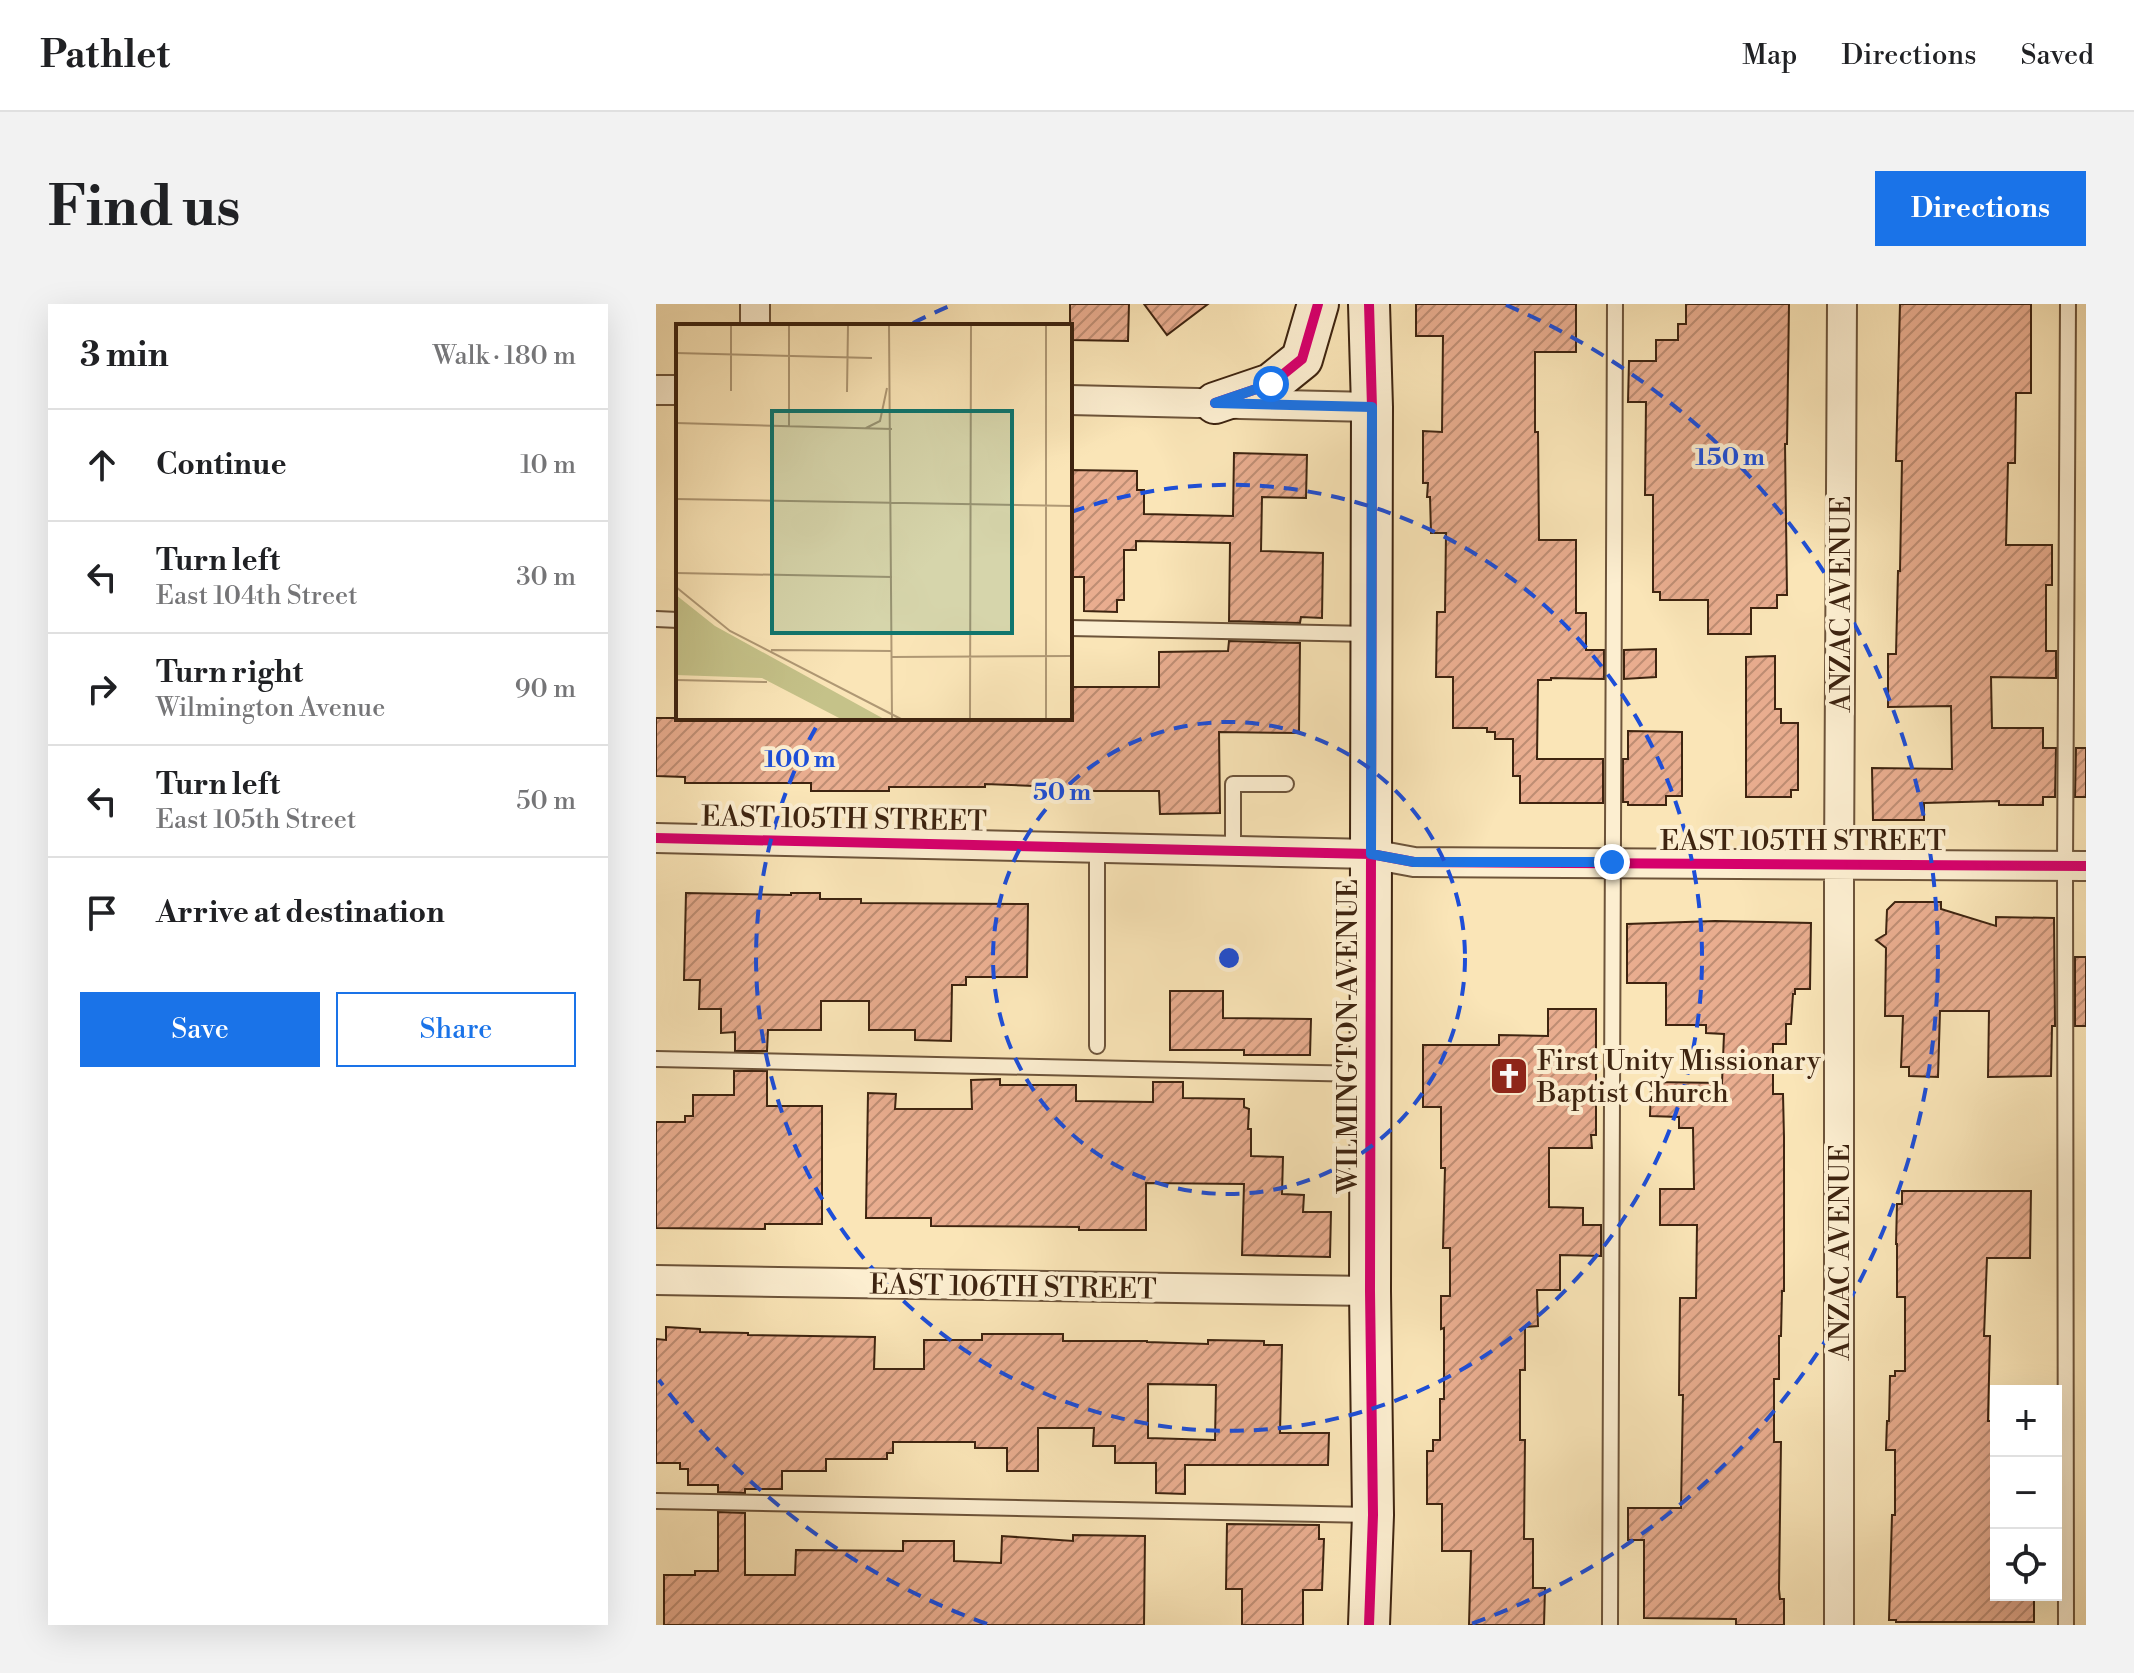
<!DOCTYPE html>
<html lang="en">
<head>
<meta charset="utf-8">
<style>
  :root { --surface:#fff; --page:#f2f2f2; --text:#202124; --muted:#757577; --line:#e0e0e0; --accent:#1a73e8 }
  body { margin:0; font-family:"Libre Bodoni",serif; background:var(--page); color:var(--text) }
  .controls { position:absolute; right:24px; bottom:24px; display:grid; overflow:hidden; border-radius:0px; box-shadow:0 8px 32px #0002 }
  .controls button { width:72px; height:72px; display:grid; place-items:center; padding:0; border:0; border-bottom:2px solid var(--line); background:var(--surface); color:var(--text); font:40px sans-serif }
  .stop { position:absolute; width:24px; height:24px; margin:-18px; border:6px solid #1a73e8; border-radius:50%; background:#fff }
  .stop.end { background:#1a73e8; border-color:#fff; box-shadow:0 2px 8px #0008 }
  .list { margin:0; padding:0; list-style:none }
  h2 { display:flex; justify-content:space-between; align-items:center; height:104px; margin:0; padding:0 32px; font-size:34px }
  h2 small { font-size:26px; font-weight:400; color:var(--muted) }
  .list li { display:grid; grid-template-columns:52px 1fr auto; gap:24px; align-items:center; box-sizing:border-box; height:112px; padding:0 32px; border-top:2px solid var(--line) }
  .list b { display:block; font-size:30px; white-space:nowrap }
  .list p { margin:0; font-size:26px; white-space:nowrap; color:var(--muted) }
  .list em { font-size:26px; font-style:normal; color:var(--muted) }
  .actions { display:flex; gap:16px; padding:24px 32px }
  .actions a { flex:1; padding:18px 0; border:2px solid var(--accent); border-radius:0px; text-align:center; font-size:28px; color:var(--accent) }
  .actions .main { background:var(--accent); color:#fff }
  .icon { flex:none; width:44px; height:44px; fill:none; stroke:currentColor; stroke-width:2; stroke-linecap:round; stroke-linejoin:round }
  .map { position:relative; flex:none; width:1430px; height:1321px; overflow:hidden; border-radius:0px }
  header { display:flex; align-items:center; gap:48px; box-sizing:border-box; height:112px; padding:0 40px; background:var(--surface); border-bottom:2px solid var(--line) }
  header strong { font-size:38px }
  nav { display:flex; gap:44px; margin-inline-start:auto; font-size:28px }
  .intro { display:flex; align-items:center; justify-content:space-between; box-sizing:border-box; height:192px; padding:0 48px }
  h1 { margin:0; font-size:56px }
  .button { padding:20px 36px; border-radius:0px; background:var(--accent); color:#fff; font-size:28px; font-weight:700 }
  main { display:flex; gap:48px; padding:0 48px }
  aside { flex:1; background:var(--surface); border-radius:0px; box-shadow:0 8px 32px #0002 }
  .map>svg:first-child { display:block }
  .building { fill:url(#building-hatch); stroke:#3e2410; stroke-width:2; fill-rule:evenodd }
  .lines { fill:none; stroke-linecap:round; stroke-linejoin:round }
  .lane-casing { stroke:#6d543a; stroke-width:18 }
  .street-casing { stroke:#6d543a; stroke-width:32 }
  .secondary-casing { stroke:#3e2410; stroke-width:44 }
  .lane { stroke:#fceed0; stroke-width:14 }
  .street { stroke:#fceed0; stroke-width:28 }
  .secondary { stroke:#fceed0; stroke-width:40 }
  .cycleway-casing { stroke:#fceed0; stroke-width:15 }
  .cycleway { stroke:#d6006c; stroke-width:10 }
  .route { stroke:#1a73e8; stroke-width:10 }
  .ring { fill:none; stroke:#1d4ed8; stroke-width:4; stroke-dasharray:14 10 }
  .labels { text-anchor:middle; stroke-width:8; stroke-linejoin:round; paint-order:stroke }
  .street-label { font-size:28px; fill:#3e2410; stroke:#fceed0 }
  .poi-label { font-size:28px; fill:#3e2410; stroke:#fceed0; text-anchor:start }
  .inset-road { fill:none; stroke:#af9874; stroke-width:2 }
  .view { fill:#0f766e; fill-opacity:0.15; stroke:#0f766e; stroke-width:4 }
  .inset-edge { fill:none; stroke:#3e2410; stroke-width:4 }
  .centre { fill:#1d4ed8; stroke:#fceed0; stroke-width:4 }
  .ring-label { font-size:24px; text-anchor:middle; font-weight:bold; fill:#1d4ed8; stroke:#fceed0; stroke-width:8; stroke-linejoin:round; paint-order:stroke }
</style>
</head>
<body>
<header>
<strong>Pathlet</strong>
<nav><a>Map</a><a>Directions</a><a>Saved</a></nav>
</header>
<div class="intro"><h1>Find us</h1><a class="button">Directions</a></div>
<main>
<aside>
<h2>3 min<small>Walk · 180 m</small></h2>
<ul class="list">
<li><svg class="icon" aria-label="ahead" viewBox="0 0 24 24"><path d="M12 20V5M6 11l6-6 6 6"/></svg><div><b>Continue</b></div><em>10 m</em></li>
<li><svg class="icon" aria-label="left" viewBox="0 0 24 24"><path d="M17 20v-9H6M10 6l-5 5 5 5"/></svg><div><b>Turn left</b><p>East 104th Street</p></div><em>30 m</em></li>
<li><svg class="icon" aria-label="right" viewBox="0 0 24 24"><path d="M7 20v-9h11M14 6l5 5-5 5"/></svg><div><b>Turn right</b><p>Wilmington Avenue</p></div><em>90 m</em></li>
<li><svg class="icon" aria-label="left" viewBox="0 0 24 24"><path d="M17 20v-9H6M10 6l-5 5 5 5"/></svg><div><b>Turn left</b><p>East 105th Street</p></div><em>50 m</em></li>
<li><svg class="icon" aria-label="arrive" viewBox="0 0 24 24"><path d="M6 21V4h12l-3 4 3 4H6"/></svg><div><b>Arrive at destination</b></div></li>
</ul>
<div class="actions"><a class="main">Save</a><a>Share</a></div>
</aside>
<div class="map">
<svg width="1430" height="1321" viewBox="0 0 1430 1321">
  <defs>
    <pattern id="building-hatch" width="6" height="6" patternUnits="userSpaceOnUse" patternTransform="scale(2)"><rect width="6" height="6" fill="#e9ad8f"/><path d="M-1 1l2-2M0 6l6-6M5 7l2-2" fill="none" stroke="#be8d73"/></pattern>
  </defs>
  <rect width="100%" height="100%" fill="#fae5b7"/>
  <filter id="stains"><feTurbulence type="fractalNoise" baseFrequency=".0025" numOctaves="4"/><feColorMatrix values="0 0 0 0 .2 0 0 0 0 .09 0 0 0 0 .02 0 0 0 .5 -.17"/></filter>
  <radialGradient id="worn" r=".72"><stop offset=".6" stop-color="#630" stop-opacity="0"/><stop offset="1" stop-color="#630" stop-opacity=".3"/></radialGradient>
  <path class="building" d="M414,0h59l-1,37 -58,-1z
    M488,0h64l-41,31z
    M760,0h160v48h-41v80h3l1,108h37v73h10v37h18v29l-53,-1v2h-13l-1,79h66v44h-83v-27h-7v-37h-18v-7h-8v-4h-34v-51h-17l1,-65h8l1,-79h-15l-1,-36h-3l1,-14h-5v-52l19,1 1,-96h-27z
    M1030,0h103l-2,140h-2l2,151h-10v13h-26v26h-43v-34h-48v-8h-7v-97h-8l1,-93h-18l1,-41h27v-21h22v-16h8z
    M1244,0h131v89h-15l-1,70h-7l-2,82h46v40h-6v66h10v27l-65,-1 1,51h51v20h13l-1,49h-12v8h-44v-4l-75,2v17h-51l-1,-52 80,1 -1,-63 -63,1v-53h8l2,-83h2l2,-110h-6z
    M578,149l73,2 -1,43 -44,-1 -1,54 62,2 -1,65 -21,-1 -1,6 -71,-2 1,-78 -94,-2v9h-12v50h-7v12l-33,-1v-34h-14v-107l67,1v19h7v24l89,2z
    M573,337l71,2 -1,90 -80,-1 1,81 -60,1 -1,-23h-76v-3l-98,-4v3h-96v4h-78v-8h-126v-6l-29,-1v-58h414v-31h89v-35l69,-1z
    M1000,345v28l-32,2v-29z
    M1119,352v53h6v14h17v67h-7v7h-45v-140z
    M972,427l54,1v64h-16v9h-38v-3h-5v-43h5z
    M1420,444h10v49h-11z
    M30,589l105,2v-2h29v6h41v4l167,1 -1,73h-61v8h-14l-1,56 -36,-1v-10h-46v-29h-48v29h-53l-1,21h-32v-19l-14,1v-24h-22l1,-29h-16z
    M1239,598h46v7l55,17v-9l58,1 1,108h-3l-1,50 -63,1 1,-66h-49l-2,66 -29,-1v-9h-8l2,-51h-18l1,-68 -10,-8 10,-6 1,-24z
    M1059,617l96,2 -1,66h-15v5h-2l-2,30h-5v20h-13v50h10l1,43v154h-2l-1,45h-2v43h-5v63h7l-2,147 1,10h4v26h-48v-6l-92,-1v-78h-16v-32h53l2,-113h-4l1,-97h16l1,-73h-37v-36h34l-1,-61h-14v-11l-29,-1 1,-34 71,1 2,-49 -18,-1v-8h-40v-42h-39v-59z
    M1419,653h11v69h-11z
    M514,687h53v27l88,1 -1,36h-66v-5h-74z
    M892,705h48v126h-5l1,13h-43v59l34,1v17h18v31l-41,-1v35h-23l1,36 -13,1v43h-5v70h5l-1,99h9v49h12l-1,37h-75l2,-74h-29v-47h-15v-53h6v-11h7v-41h4v-71l-3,1v-33h9v-48h-7l2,-80h-4v-61h-18v-62h76v-10l49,1z
    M78,767h33v35h55v118h-57v5l-109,-1v-106h29v-6h8v-21h41z
    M344,775v6h76v16l77,1v-20h30v16l61,1v8l5,2 -1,20h3v27l32,1 -1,37 22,1 -1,17h28l-1,45 -88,-2 2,-71 -98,-1v47h-67v-3l-148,-1v-8h-65l2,-125 28,1 -1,15h77l-1,-29z
    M1246,887h129l-1,67h-43l-3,78h6l-2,85h8v52h-5v56h5v66h38v27h-138v-2h-7l3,-105h3v-65h-9l1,-29h2l1,-45h5v-5h10v-74h-8v-53h-1l1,-40h5z
    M10,1023l34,2v3l48,1v2l127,2 -1,32h50v-29h58v-6h81v7h84v1l61,2v-4l56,1v4h18l-2,88h49l-1,32h-143v29l-29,-1v-30h-41v-17h-22l1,-18h-56v43h-31v-23h-32v-6h-82v11h-6v6h-61v12h-44v18h-37v4l-27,-1v-7h-30v-16h-8v-6h-24v-124l10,1zM492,1080l68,1 -1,55 -67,-2z
    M62,1208l27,1v62h50l1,-25 107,1v-10h51v20l47,2 1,-27 71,5v-6l72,1 -1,89h-480v-50h31v-4h23z
    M571,1220l92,1v14h5l-2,51h-19v35h-61v-36h-16z"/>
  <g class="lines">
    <g class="lane-casing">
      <path id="lane" d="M0,315l22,1
        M414,324l300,6
        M441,544v198
        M577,547v-67h53
        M0,755l710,15
        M0,1197l716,14
        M954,1321l5,-1321
        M1410,1321l-1,-759 3,-562"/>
    </g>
    <g class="street-casing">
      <path id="street" d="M99,22v-22
        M0,86h22
        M414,96l302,7
        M0,534l715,16 43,8 672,4
        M0,976l714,11
        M1183,1321v-761l3,-560"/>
    </g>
    <g class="secondary-casing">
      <path id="secondary" d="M559,99l56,-19 31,-25 16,-55
        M713,1321l4,-110 -3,-224 2,-884 -3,-103"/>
    </g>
    <use href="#lane" class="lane"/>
    <use href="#street" class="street"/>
    <use href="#secondary" class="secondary"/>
    <g class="cycleway-casing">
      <path id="cycleway" d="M559,99l56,-19 31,-25 16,-55
        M0,534l715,16 43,8 672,4
        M713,1321l4,-110 -3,-224 2,-884 -3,-103"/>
    </g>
    <use href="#cycleway" class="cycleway"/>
  </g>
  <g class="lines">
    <path class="route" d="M615,80l-56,19 157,4 -1,447 43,8h198"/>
  </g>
  <g class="ring">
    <circle cx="573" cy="654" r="236"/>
    <path d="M415 208A473 473 0 1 1 163 418"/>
    <path d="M331 1320A709 709 0 0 1 3 1076M257 19A709 709 0 0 1 296 1M850 1A709 709 0 0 1 815 1320"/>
  </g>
  <defs>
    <g id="church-square" transform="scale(2)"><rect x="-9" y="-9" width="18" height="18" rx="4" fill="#8f2418" stroke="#fceed0"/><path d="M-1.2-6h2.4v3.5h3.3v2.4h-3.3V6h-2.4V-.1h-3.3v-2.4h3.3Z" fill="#fff"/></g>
  </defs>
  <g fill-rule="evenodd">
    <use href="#church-square" x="853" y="772"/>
  </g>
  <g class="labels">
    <g class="street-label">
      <text transform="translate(1184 300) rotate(-90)" y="10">ANZAC AVENUE</text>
      <text transform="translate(188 514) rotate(1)" y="10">EAST 105TH STREET</text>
      <text x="1147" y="546">EAST 105TH STREET</text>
      <text transform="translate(691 732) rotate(-90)" y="10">WILMINGTON AVENUE</text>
      <text transform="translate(1183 948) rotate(-90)" y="10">ANZAC AVENUE</text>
      <text transform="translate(357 982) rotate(1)" y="10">EAST 106TH STREET</text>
    </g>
    <g class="poi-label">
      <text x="881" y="766">First Unity Missionary<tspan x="881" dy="32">Baptist Church</tspan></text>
    </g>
  </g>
  <g transform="translate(20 20)">
    <rect width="396" height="396" fill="#fae5b7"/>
    <path d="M0,271l39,31 169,93h-43l-79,-41 -86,-3z" fill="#c5c289"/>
    <path class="inset-road" d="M213,1l3,394M0,29l196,5M55,67v-66M171,68l1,-67M0,99l216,6M113,102v-101M190,104l14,-7 7,-33M0,175l396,7M0,249l216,4M0,263l54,44 171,88M95,326l121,1M216,333l180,-1M0,356l91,2M294,395l1,-394M370,395v-394"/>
    <path class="view" d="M96,87h240v222h-240z"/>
    <rect width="396" height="396" class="inset-edge"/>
  </g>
  <circle cx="573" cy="654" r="12" class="centre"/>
  <g class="ring-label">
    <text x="1074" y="161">150 m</text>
    <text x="144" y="463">100 m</text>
    <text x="406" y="496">50 m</text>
  </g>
  <rect width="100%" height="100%" filter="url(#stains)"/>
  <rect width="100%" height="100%" fill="url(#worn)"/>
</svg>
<div class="controls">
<button>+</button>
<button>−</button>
<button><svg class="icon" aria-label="locate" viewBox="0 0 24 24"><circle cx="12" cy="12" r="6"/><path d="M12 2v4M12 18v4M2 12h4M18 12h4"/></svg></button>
</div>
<div class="stop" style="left:615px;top:80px"></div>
<div class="stop end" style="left:956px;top:558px"></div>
</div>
</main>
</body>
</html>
